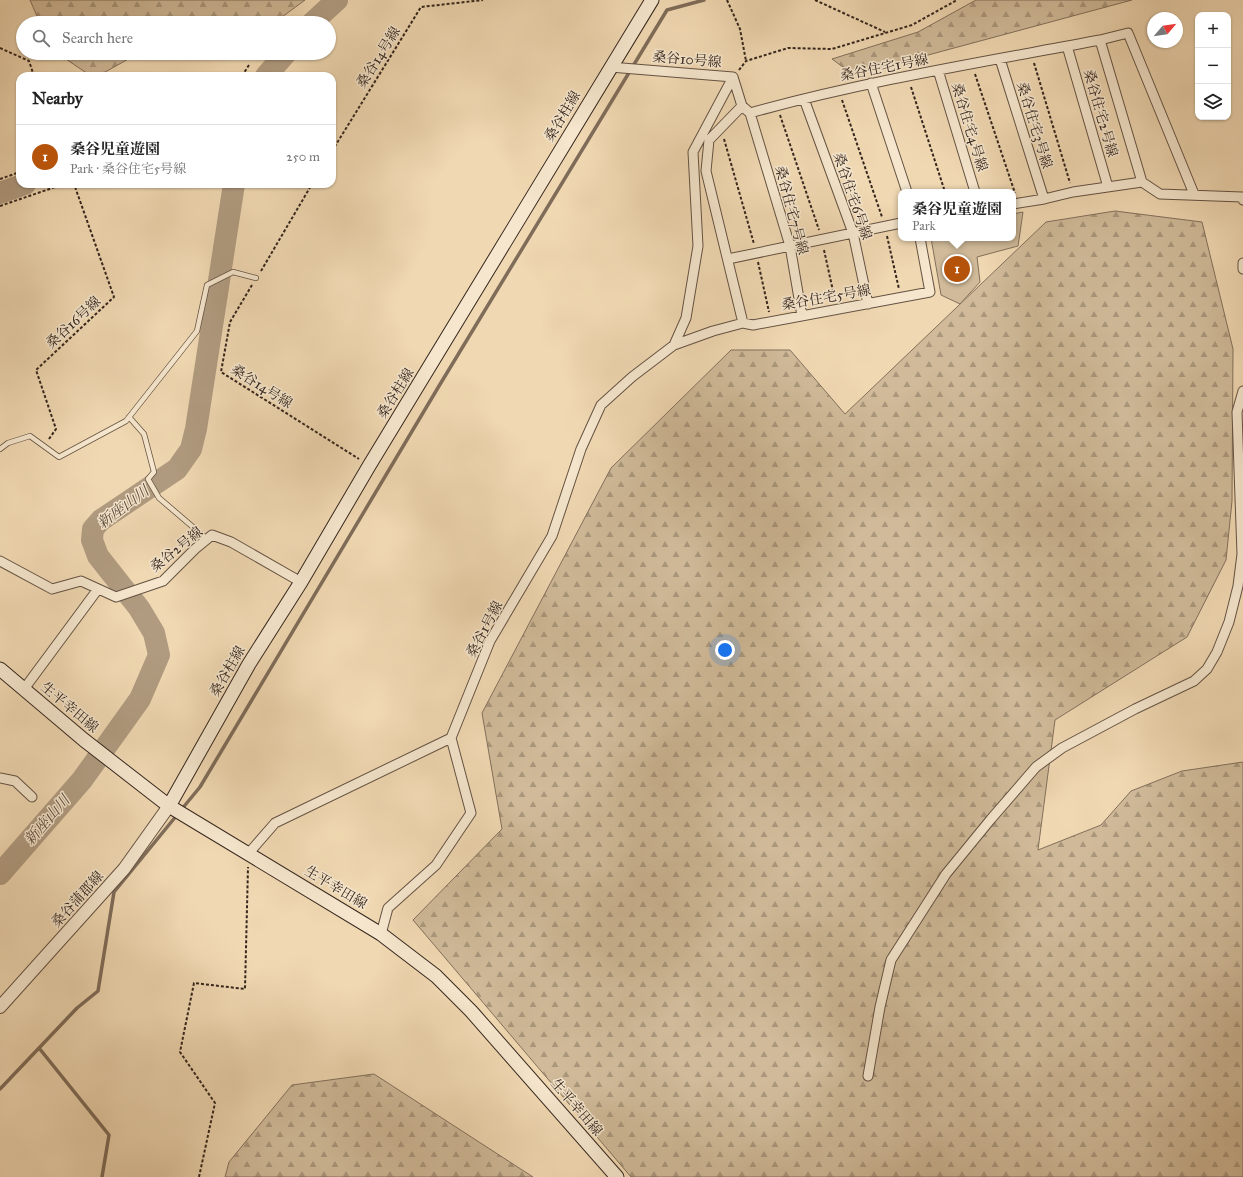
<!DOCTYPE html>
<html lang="en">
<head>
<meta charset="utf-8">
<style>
  :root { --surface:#fff; --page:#f2f2f2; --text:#222; --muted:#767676; --line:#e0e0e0; --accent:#b45309 }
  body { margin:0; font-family:"IM FELL Great Primer","Noto Serif JP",serif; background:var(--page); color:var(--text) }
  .controls { position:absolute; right:12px; top:12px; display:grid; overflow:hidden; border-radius:8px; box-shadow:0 1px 3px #0004 }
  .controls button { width:36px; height:36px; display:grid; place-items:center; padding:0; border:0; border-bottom:1px solid var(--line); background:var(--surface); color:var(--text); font:20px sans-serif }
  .compass { position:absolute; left:1147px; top:12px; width:36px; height:36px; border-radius:50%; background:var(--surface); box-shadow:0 1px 3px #0004; rotate:61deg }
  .you { position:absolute; left:725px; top:650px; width:14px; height:14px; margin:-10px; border:3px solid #fff; border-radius:50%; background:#1a73e8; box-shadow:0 0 0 6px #1a73e833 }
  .badge { display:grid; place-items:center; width:26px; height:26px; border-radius:50%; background:var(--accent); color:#fff; font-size:13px; font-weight:700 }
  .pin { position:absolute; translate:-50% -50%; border:2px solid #fff; box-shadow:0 1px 4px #0006 }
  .popup { position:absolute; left:898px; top:189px; width:118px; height:52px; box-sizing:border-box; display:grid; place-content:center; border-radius:8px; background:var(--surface); filter:drop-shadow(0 1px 3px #0005); font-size:13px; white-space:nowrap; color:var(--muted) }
  .popup b { font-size:15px; color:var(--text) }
  .popup::after { content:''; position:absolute; left:50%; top:100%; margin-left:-8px; border:8px solid transparent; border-top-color:var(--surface) }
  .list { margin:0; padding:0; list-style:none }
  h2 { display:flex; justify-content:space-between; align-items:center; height:52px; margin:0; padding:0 16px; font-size:17px }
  h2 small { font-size:13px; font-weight:400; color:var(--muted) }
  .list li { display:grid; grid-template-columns:26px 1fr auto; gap:12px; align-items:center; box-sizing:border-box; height:64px; padding:0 16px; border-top:1px solid var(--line) }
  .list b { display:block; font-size:15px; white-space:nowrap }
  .list p { margin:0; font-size:13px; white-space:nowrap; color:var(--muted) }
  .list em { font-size:13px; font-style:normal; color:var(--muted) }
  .icon { flex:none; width:22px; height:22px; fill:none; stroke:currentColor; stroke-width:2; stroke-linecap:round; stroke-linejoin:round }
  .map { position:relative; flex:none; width:1243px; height:1177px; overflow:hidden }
  .search { position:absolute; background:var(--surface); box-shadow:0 1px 3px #0004; left:16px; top:16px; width:320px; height:44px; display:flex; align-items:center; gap:10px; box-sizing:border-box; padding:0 14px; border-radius:22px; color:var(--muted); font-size:15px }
  .panel { position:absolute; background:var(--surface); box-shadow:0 1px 3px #0004; left:16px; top:72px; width:320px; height:116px; border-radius:12px }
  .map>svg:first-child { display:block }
  .forest { fill:url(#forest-firs); stroke:#82705c }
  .park { fill:#d0ba99; stroke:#82705c }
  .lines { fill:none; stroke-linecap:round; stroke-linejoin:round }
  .stream { stroke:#7f6c59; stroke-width:3.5 }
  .river { stroke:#b09b80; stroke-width:22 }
  .service-casing { stroke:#645243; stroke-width:6 }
  .minor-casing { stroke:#645243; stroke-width:11 }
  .tertiary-casing { stroke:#645243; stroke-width:14 }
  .secondary-casing { stroke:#35261e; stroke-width:15 }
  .path { stroke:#35261e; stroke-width:2; stroke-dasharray:3 2; stroke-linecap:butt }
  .service { stroke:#f5e6cd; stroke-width:4.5 }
  .minor { stroke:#f5e6cd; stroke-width:9 }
  .tertiary { stroke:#f5e6cd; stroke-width:12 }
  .secondary { stroke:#f5e6cd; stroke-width:13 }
  .labels { text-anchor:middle; stroke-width:3; stroke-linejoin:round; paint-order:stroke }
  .street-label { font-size:14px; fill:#35261e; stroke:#f5e6cd }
  .water-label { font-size:15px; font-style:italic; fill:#5a493b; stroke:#f5e6cd }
</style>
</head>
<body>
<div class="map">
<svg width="1243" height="1177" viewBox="0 0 1243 1177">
  <defs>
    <pattern id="forest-firs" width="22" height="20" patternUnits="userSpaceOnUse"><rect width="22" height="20" fill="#d0ba99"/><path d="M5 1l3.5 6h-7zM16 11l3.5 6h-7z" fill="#aa977c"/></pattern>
  </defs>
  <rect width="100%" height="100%" fill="#f0d8b2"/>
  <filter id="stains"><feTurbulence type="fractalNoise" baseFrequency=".005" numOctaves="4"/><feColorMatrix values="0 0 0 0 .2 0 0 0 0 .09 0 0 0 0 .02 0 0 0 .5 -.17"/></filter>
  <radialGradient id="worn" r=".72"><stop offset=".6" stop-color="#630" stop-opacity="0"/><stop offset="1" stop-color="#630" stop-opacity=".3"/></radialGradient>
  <path class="forest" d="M30,0h275l-31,23h-234z
    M976,0h156l-278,75 -22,-16 86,-27z
    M57,53h82l-41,23h-7z
    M1115,211l87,11 31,127 -1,152 -6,59 -39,77 -132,83 -17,130 63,-25 30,-34 51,-20 61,-9v415h-612l-218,-257 89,-91 -20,-116 129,-245 120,-118h59l55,64 201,-192z
    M374,1074l159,103h-308l4,-15 63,-77z"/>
  <path class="park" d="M1023,212l-5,34 -41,11 3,25 -20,22 -19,-9 -10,-57h82v-24z"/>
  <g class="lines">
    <path class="stream" d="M181,810l19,-23 239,-401 228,-376 37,-10
      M39,1048l70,87 -7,42
      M0,1089l77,-81 21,-17 16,-99 63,-77"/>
    <path class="river" d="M312,23l25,-23
      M266,76l20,-23
      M0,193l25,-9
      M0,874l82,-94 58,-81 19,-44 -5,-22 -15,-25 -41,-52 -6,-16 1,-11 8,-9 76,-51 14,-20 5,-20 38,-245"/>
    <g class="service-casing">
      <path id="service" d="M129,417l15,17 10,38 -6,7 11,19 48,41
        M0,449l8,-6 22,-7 29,21 67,-36 71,-90 10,-46 26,-13 23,6"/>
    </g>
    <g class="minor-casing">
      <path id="minor" d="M1100,40l28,-7 66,161
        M1067,46l41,141
        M1000,59l44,140
        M610,67l123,10
        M938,70l37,122
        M733,77l9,29 8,7c115,-32 233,-51 350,-73l42,142
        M871,83l36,109
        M804,99l49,134 15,71
        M742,106l-33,34 -3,31 37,152
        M750,113l40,133 12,70
        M1142,182l18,12 82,3 1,3
        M1013,204l31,-5 29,-7 69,-10
        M728,259l173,-36
        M1243,263v6
        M674,345l12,-27 12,-72 -5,-94 40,-75
        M0,561l52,28 29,-8 35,16 47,-16 32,-32 17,-14 19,7 70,40
        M24,689l74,-100
        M0,778l15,3 17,16
        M248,854l27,-31 176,-85 39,-97 62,-105 29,-87 20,-44 31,-28 42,-32 39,-14 30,-8 10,2 177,-33 -10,-54
        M381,934l7,-26 48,-43 35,-52 -20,-75
        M868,1076l12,-69 11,-47 55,-86 45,-55 45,-52 26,-19 73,-39 59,-28 13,-12 10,-17 12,-30 9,-36 4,-32 -5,-142 6,-21"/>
    </g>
    <g class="tertiary-casing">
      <path id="tertiary" d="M0,1007l124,-138 45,-63"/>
    </g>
    <g class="secondary-casing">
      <path id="secondary" d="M0,669l84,71 85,66 212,128 55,42 35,35 146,166
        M169,806l80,-142 52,-82 68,-116 283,-466"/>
    </g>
    <path class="path" d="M727,0l13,29 6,32
      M815,0l70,32
      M0,48l29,13 5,15
      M1034,63l36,120
      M739,70l7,-9 42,-13 44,1 80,-24 45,-25
      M975,74l40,119
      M242,76l7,-11
      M911,87l34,105
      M842,100l40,117
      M780,115l39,115
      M724,139l30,105
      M332,151l89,-144 62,-7
      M0,179l20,-7
      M0,206l64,-22
      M887,236l12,53
      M824,250l11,50
      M758,262l11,50
      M261,271l51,-87
      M252,285l-22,37 -9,50 138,87
      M49,439l7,-10 -20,-59 78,-73 -40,-113
      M199,1177l16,-74 -35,-51 14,-69 51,6 3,-122"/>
    <use href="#service" class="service"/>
    <use href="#minor" class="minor"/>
    <use href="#tertiary" class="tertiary"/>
    <use href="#secondary" class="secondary"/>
  </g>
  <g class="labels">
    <g class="street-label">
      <text transform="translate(378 57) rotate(-58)" y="5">桑谷14号線</text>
      <text transform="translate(687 59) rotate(5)" y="5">桑谷10号線</text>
      <text transform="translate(884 67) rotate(-11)" y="5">桑谷住宅1号線</text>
      <text transform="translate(1101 113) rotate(74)" y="5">桑谷住宅2号線</text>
      <text transform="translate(562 116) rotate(-59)" y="5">桑谷柱線</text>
      <text transform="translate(1035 125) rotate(73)" y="5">桑谷住宅3号線</text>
      <text transform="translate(970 127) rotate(73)" y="5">桑谷住宅4号線</text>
      <text transform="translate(853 196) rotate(71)" y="5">桑谷住宅6号線</text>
      <text transform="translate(792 210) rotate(75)" y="5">桑谷住宅7号線</text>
      <text transform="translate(826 297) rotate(-10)" y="5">桑谷住宅5号線</text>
      <text transform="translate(73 322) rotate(-43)" y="5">桑谷16号線</text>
      <text transform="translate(262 386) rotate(32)" y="5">桑谷14号線</text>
      <text transform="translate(395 393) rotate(-58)" y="5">桑谷柱線</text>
      <text transform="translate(176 549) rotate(-39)" y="5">桑谷2号線</text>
      <text transform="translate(484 629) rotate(-62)" y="5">桑谷1号線</text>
      <text transform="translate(227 671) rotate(-60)" y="5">桑谷柱線</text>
      <text transform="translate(70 707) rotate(40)" y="5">生平幸田線</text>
      <text transform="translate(336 887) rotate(31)" y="5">生平幸田線</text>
      <text transform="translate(77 899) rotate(-48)" y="5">桑谷蒲郡線</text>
      <text transform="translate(577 1107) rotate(49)" y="5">生平幸田線</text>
    </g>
    <g class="water-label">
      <text transform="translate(123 507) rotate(-37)" y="5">新座山川</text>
      <text transform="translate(47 820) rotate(-49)" y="5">新座山川</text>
    </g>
  </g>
  <rect width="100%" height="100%" filter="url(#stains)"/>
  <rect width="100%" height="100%" fill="url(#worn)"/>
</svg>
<div class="controls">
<button>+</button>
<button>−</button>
<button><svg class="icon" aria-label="layers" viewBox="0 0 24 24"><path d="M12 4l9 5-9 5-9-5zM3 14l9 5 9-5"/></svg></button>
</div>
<svg class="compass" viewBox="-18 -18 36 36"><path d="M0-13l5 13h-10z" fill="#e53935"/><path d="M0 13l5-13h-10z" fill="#767676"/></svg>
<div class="you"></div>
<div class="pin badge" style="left:957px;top:269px">1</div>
<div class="popup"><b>桑谷児童遊園</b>Park</div>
<div class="search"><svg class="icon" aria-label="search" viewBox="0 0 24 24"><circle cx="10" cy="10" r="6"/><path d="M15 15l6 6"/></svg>Search here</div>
<section class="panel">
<h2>Nearby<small></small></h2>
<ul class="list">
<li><span class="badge">1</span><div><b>桑谷児童遊園</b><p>Park · 桑谷住宅5号線</p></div><em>250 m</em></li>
</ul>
</section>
</div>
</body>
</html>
